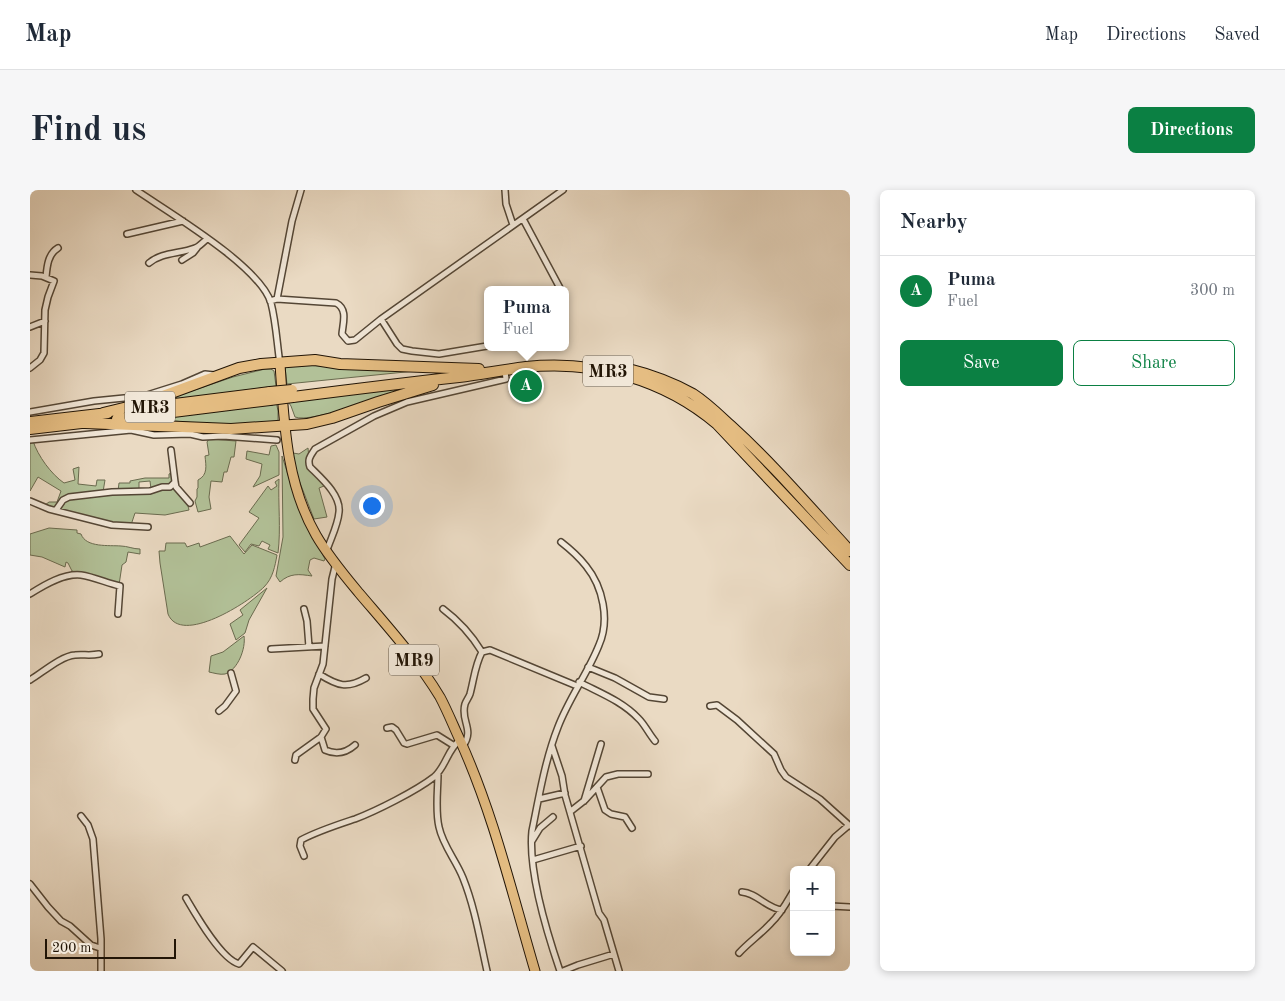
<!DOCTYPE html>
<html lang="en">
<head>
<meta charset="utf-8">
<style>
  :root { --surface:#fff; --page:#f6f6f7; --text:#1f2937; --muted:#747a83; --line:#e0e1e3; --accent:#0b8043 }
  body { margin:0; font-family:"Old Standard TT",serif; background:var(--page); color:var(--text) }
  .controls { position:absolute; right:15px; bottom:15px; display:grid; overflow:hidden; border-radius:8px; box-shadow:0 2px 8px #0003 }
  .controls button { width:45px; height:45px; display:grid; place-items:center; padding:0; border:0; border-bottom:1px solid var(--line); background:var(--surface); color:var(--text); font:25px sans-serif }
  .scale { position:absolute; left:15px; bottom:12px; width:131px; box-sizing:border-box; padding-left:5px; border:2px solid #221506; border-top:0; font-size:14px; line-height:18px; white-space:nowrap; color:#221506; -webkit-text-stroke:4px #f1e7d8; paint-order:stroke }
  .you { position:absolute; left:341px; top:315px; width:18px; height:18px; margin:-12px; border:4px solid #fff; border-radius:50%; background:#1a73e8; box-shadow:0 0 0 8px #1a73e833 }
  .badge { display:grid; place-items:center; width:32px; height:32px; border-radius:50%; background:var(--accent); color:#fff; font-size:16px; font-weight:700 }
  .pin { position:absolute; translate:-50% -50%; border:2px solid #fff; box-shadow:0 1px 5px #0006 }
  .popup { position:absolute; left:454px; top:96px; width:85px; height:65px; box-sizing:border-box; display:grid; place-content:center; border-radius:8px; background:var(--surface); filter:drop-shadow(0 1px 4px #0005); font-size:16px; white-space:nowrap; color:var(--muted) }
  .popup b { font-size:19px; color:var(--text) }
  .popup::after { content:''; position:absolute; left:50%; top:100%; margin-left:-10px; border:10px solid transparent; border-top-color:var(--surface) }
  .list { margin:0; padding:0; list-style:none }
  h2 { display:flex; justify-content:space-between; align-items:center; height:65px; margin:0; padding:0 20px; font-size:21px }
  h2 small { font-size:16px; font-weight:400; color:var(--muted) }
  .list li { display:grid; grid-template-columns:32px 1fr auto; gap:15px; align-items:center; box-sizing:border-box; height:70px; padding:0 20px; border-top:1px solid var(--line) }
  .list b { display:block; font-size:19px; white-space:nowrap }
  .list p { margin:0; font-size:16px; white-space:nowrap; color:var(--muted) }
  .list em { font-size:16px; font-style:normal; color:var(--muted) }
  .actions { display:flex; gap:10px; padding:15px 20px }
  .actions a { flex:1; padding:11px 0; border:1px solid var(--accent); border-radius:8px; text-align:center; font-size:18px; color:var(--accent) }
  .actions .main { background:var(--accent); color:#fff }
  .map { position:relative; flex:none; width:820px; height:781px; overflow:hidden; border-radius:8px }
  header { display:flex; align-items:center; gap:30px; box-sizing:border-box; height:70px; padding:0 25px; background:var(--surface); border-bottom:1px solid var(--line) }
  header strong { font-size:24px }
  nav { display:flex; gap:28px; margin-inline-start:auto; font-size:18px }
  .intro { display:flex; align-items:center; justify-content:space-between; box-sizing:border-box; height:120px; padding:0 30px }
  h1 { margin:0; font-size:35px }
  .button { padding:12px 22px; border-radius:8px; background:var(--accent); color:#fff; font-size:18px; font-weight:700 }
  main { display:flex; gap:30px; padding:0 30px }
  aside { flex:1; background:var(--surface); border-radius:8px; box-shadow:0 2px 8px #0003 }
  .map>svg:first-child { display:block }
  .green { fill:#b2c198; stroke:#6a6b4f }
  .lines { fill:none; stroke-linecap:round; stroke-linejoin:round }
  .minor-casing { stroke:#544635; stroke-width:8 }
  .primary-casing { stroke:#221506; stroke-width:11 }
  .motorway-casing { stroke:#221506; stroke-width:12 }
  .minor { stroke:#f1e7d8; stroke-width:5 }
  .primary { stroke:#e5bd82; stroke-width:9 }
  .motorway { stroke:#e5bd82; stroke-width:10 }
  .motorway-bridge-casing { stroke:#221506; stroke-width:12; stroke-linecap:butt }
  .motorway-bridge { stroke:#e5bd82; stroke-width:10 }
  .labels { text-anchor:middle; stroke-width:5; stroke-linejoin:round; paint-order:stroke }
  .shield { fill:#f1e7d8; stroke:#605445; stroke-width:1 }
  .shield-label { font-size:18px; font-weight:bold; fill:#221506 }
</style>
</head>
<body>
<header>
<strong>Map</strong>
<nav><a>Map</a><a>Directions</a><a>Saved</a></nav>
</header>
<div class="intro"><h1>Find us</h1><a class="button">Directions</a></div>
<main>
<div class="map">
<svg width="820" height="781" viewBox="0 0 820 781">
  <rect width="100%" height="100%" fill="#eadac3"/>
  <filter id="stains"><feTurbulence type="fractalNoise" baseFrequency=".004" numOctaves="4"/><feColorMatrix values="0 0 0 0 .2 0 0 0 0 .09 0 0 0 0 .02 0 0 0 .5 -.17"/></filter>
  <radialGradient id="worn" r=".72"><stop offset=".6" stop-color="#630" stop-opacity="0"/><stop offset="1" stop-color="#630" stop-opacity=".3"/></radialGradient>
  <path class="green" d="M273,175l112,6 -128,13 -2,-17z
    M235,179h6l3,2 2,15 -117,16 74,-25z
    M384,196c-20,6 -103,38 -119,31l-4,-11 -4,-6z
    M246,211l2,10v10c-40,9 -95,0 -137,-3z
    M179,249l27,2 -2,16h-3l-4,15h-3l-2,10 -11,-1 -2,16 2,12 -13,3 -3,-11 2,-4v-8l1,-1v-8c10,-5 8,-14 7,-24l4,-1 -2,-13z
    M0,251h3c5,15 18,33 31,42l11,-3 -2,-11 6,-2 -1,17 18,2 1,-6h8l-2,12 -33,4 -15,13h-4l-6,-4 4,-3h8l4,-11 -23,-14 -8,14z
    M246,255l3,7v23l-26,12 7,-11 2,-12 -16,-5 1,-8 22,4 2,-9z
    M278,258l2,22 14,16 -5,2 8,29 -13,2 -17,-44 -4,-22 6,1z
    M252,266l18,56 25,47 -1,2 -10,-3 -4,2 -2,10 4,6c-13,-2 -22,-3 -32,6l-4,-6 7,-39z
    M141,283l3,8 -4,5 -19,3 -1,-8 -11,1v7l-21,2 1,-8h11v-2l15,-3h24v-4z
    M249,289c-1,25 2,50 -1,74l-10,-4 2,-4 -8,-4 -3,5 -8,-2 -6,8 -6,-7 20,-27 -10,-6 19,-26 3,4 6,-4 -2,-4z
    M145,294l12,18 2,8 -24,5 -30,-2 -4,12 -21,-2 -51,-14 7,-10 20,-1 19,-4h16z
    M19,338l28,2v3l4,1c5,14 28,11 40,12 6,0 12,3 19,3v5l-12,-2 -2,10 -4,3 -3,20 -47,-14 -4,-8 -2,-1 -1,5 -23,-10 -12,-2v-21z
    M200,346l14,18 8,-9 25,10c-2,11 -4,23 -13,32 -15,15 -83,59 -96,27l-8,-51 -1,-12h6l1,-8h19l2,4 12,-4 1,4z
    M237,398l-18,32 -4,13 -9,7 -6,-16 13,-9 -3,-5z
    M214,446c2,12 -6,34 -19,38 -5,1 -11,-1 -16,-2l2,-16 12,-4z"/>
  <g class="lines">
    <g class="minor-casing">
      <path id="minor" d="M106,0c32,22 124,76 135,113 5,19 6,41 9,61
        M475,0l1,14 7,21
        M493,29l38,71
        M97,44l56,-13
        M152,70l11,-7 4,-5
        M119,73c13,-11 30,-9 46,-15 4,-1 8,-6 12,-9
        M0,85l12,1 12,5 -6,16 -3,13 -1,43 -4,7 -10,8
        M16,87c1,-11 2,-23 12,-29
        M247,109l15,-78 9,-31
        M240,111l7,-2 59,4c12,6 7,20 6,31l6,7 7,-1 26,-21 182,-129
        M351,129l16,25 5,5 10,2 27,3 48,-8
        M0,137l15,-6
        M0,222l64,-11 50,-5 38,-12 23,-10 9,1
        M0,250l101,-10 23,5 36,-1 13,3 20,-1 54,4
        M141,260l4,32 1,5 14,16
        M0,311l19,8 63,16 36,2
        M26,320l7,-10 6,-3 43,-5 38,-1 12,-4h8l5,-5
        M297,360c4,-12 11,-25 12,-38 2,-17 -18,-34 -29,-45 -3,-8 1,-12 5,-18l59,-33 33,-14 99,-23 -1,-8
        M0,404c14,-9 34,-21 51,-19 13,2 26,8 39,11l-2,28
        M274,419l3,12 2,26
        M413,419c16,12 28,25 39,43
        M241,459l54,-3
        M558,477l27,11 34,19 15,2
        M289,484c19,12 28,15 47,4
        M0,490c12,-7 31,-24 45,-25 8,-1 15,1 24,-1
        M549,492c21,11 43,19 60,37 6,6 10,15 16,22
        M680,516l7,-1 20,15 37,34 7,16 5,7 34,22 30,27
        M189,521l6,-5 11,-15 -5,-18
        M357,538l5,-1 4,3 8,13 3,1 30,-9 16,10
        M291,547l4,13c11,5 21,3 30,-5
        M433,556c12,-17 -3,-25 2,-42 1,-3 4,-7 5,-10 4,-15 5,-29 12,-42l8,-2 87,36
        M522,556l10,30 3,19 34,118 5,7 15,51
        M265,570l1,-5 25,-18 5,-8 -13,-20v-10l1,-11 9,-24 9,-85 4,-16
        M408,583c0,17 -3,37 1,54 4,19 17,33 24,51 12,30 17,62 24,93
        M567,597l8,23 6,4 14,3 7,11
        M509,609l26,-6
        M554,611l17,-57
        M541,621l14,-11 21,-23 12,-3h30
        M51,626l7,9 5,14 8,100v32
        M502,651l8,-13 13,-11
        M274,666l-4,-10 1,-6c17,-9 36,-15 54,-21 21,-8 61,-28 79,-42 12,-10 13,-27 26,-37
        M503,670l48,-14
        M779,680l26,-33 14,-12
        M0,694l18,23 13,14 9,5 21,19 9,3
        M712,702c15,1 24,16 40,18
        M156,708c10,17 35,61 53,66l14,-17 29,24
        M801,716l19,1
        M709,763c10,-11 22,-19 32,-30 10,-9 16,-21 23,-33
        M530,781c-13,-38 -32,-100 -28,-140 7,-34 13,-71 26,-104 11,-29 30,-54 41,-82 11,-25 4,-58 -13,-79 -7,-9 -16,-17 -25,-24
        M533,781l15,-6 36,-11"/>
    </g>
    <g class="primary-casing">
      <path id="primary" d="M250,174c4,58 6,119 36,171 12,21 28,40 43,58 28,33 58,66 81,104 7,13 13,28 19,41 34,74 53,155 76,233"/>
    </g>
    <g class="motorway-casing">
      <path id="motorway" d="M595,178c24,6 47,14 68,26 14,9 26,21 38,32 43,39 80,83 119,125
        M263,207c55,-7 111,-14 166,-20 22,-3 45,-7 67,-10 69,-7 138,12 191,57l133,141
        M113,218l127,-16
        M73,223l41,-10 95,-35 22,-4 54,-4 25,4 139,5
        M87,229l153,-19
        M0,232l78,-9
        M55,233l146,6 76,-5 25,-6 46,-16 55,-17
        M0,239l60,-7"/>
    </g>
    <use href="#minor" class="minor"/>
    <use href="#primary" class="primary"/>
    <use href="#motorway" class="motorway"/>
    <g class="motorway-bridge-casing">
      <path id="motorway-bridge" d="M240,202l22,-2
        M240,210l23,-3"/>
    </g>
    <use href="#motorway-bridge" class="motorway-bridge"/>
  </g>
  <g class="labels">
    <g class="shield">
      <rect x="553" y="165.5" width="50" height="31" rx="4"/>
      <rect x="95" y="201.5" width="50" height="31" rx="4"/>
      <rect x="359" y="454.5" width="50" height="31" rx="4"/>
    </g>
    <g class="shield-label">
      <text x="578" y="187">MR3</text>
      <text x="120" y="223">MR3</text>
      <text x="384" y="476">MR9</text>
    </g>
  </g>
  <rect width="100%" height="100%" filter="url(#stains)"/>
  <rect width="100%" height="100%" fill="url(#worn)"/>
</svg>
<div class="controls">
<button>+</button>
<button>−</button>
</div>
<div class="scale">200 m</div>
<div class="you"></div>
<div class="pin badge" style="left:496px;top:196px">A</div>
<div class="popup"><b>Puma</b>Fuel</div>
</div>
<aside>
<h2>Nearby<small></small></h2>
<ul class="list">
<li><span class="badge">A</span><div><b>Puma</b><p>Fuel</p></div><em>300 m</em></li>
</ul>
<div class="actions"><a class="main">Save</a><a>Share</a></div>
</aside>
</main>
</body>
</html>
